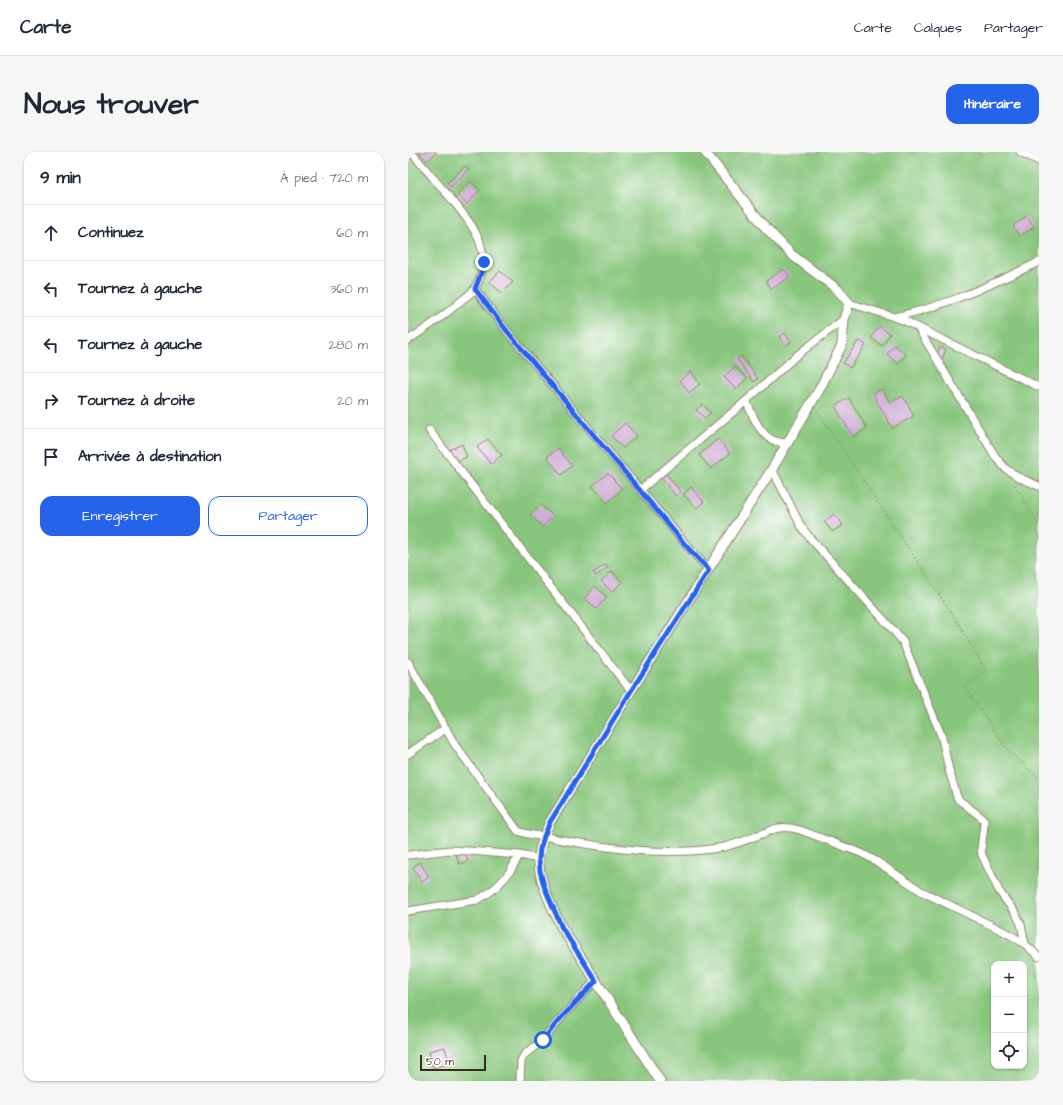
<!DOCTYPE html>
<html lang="fr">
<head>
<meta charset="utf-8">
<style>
  :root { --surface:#fff; --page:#f6f6f7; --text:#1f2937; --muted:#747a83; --line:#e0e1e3; --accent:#2563eb }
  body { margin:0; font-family:"Architects Daughter",sans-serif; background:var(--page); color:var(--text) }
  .controls { position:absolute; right:12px; bottom:12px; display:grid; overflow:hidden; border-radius:8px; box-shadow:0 1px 3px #0004 }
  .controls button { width:36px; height:36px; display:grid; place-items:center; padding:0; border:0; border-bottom:1px solid var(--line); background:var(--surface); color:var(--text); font:20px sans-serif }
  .scale { position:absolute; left:12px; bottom:10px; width:66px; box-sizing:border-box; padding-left:4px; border:2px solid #3b2a1e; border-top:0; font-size:11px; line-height:14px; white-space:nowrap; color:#3b2a1e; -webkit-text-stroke:3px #fff; paint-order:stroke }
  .stop { position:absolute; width:12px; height:12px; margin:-9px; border:3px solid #2563eb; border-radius:50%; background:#fff }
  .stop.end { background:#2563eb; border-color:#fff; box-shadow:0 1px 4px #0008 }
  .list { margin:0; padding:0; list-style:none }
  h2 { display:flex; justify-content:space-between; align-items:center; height:52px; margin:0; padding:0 16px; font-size:17px }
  h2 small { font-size:13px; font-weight:400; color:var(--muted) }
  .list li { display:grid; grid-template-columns:26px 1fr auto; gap:12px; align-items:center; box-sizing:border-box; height:56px; padding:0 16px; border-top:1px solid var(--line) }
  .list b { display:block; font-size:15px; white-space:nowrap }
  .list em { font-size:13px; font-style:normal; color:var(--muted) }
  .actions { display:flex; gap:8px; padding:12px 16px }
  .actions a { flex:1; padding:9px 0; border:1px solid var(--accent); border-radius:12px; text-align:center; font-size:14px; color:var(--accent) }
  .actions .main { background:var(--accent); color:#fff }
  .icon { flex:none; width:22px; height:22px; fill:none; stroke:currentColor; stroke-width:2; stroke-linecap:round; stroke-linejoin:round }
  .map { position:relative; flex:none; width:631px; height:929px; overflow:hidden; border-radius:12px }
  header { display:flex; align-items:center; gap:24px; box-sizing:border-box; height:56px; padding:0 20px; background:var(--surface); border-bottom:1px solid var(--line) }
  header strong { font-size:19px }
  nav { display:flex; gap:22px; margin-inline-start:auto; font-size:14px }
  .intro { display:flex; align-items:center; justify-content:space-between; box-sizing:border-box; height:96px; padding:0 24px }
  h1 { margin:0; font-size:28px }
  .button { padding:10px 18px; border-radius:12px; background:var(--accent); color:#fff; font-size:14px; font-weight:700 }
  main { display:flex; gap:24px; padding:0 24px }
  aside { flex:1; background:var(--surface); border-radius:12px; box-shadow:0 1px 3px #0004 }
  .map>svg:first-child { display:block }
  .green { fill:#88c67d; stroke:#62784e; fill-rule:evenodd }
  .building { fill:#d0add5 }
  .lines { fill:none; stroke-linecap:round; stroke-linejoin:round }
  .minor-casing { stroke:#91856e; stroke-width:9 }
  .tertiary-casing { stroke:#91856e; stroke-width:11 }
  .path { stroke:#91856e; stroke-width:1.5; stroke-dasharray:1 3; stroke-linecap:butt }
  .minor { stroke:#fff; stroke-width:7 }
  .tertiary { stroke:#fff; stroke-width:9 }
  .route { stroke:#2563eb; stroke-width:5 }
</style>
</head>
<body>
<header>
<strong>Carte</strong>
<nav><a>Carte</a><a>Calques</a><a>Partager</a></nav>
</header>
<div class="intro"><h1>Nous trouver</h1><a class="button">Itinéraire</a></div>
<main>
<aside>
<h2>9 min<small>À pied · 720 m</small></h2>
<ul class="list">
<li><svg class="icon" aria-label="ahead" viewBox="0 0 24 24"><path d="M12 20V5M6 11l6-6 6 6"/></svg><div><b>Continuez</b></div><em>60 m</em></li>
<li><svg class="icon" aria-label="left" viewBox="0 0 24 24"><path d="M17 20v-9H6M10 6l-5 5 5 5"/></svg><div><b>Tournez à gauche</b></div><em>360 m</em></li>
<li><svg class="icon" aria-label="left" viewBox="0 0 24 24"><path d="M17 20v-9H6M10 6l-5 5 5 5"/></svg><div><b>Tournez à gauche</b></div><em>280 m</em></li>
<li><svg class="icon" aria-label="right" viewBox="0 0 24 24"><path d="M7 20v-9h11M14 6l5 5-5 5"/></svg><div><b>Tournez à droite</b></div><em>20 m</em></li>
<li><svg class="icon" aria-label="arrive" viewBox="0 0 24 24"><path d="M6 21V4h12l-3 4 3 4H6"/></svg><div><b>Arrivée à destination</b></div></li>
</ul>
<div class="actions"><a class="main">Enregistrer</a><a>Partager</a></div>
</aside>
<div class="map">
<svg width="631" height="929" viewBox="0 0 631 929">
  <rect width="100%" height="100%" fill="#fff"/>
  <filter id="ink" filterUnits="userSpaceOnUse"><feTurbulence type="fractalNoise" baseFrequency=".025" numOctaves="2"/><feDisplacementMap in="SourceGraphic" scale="8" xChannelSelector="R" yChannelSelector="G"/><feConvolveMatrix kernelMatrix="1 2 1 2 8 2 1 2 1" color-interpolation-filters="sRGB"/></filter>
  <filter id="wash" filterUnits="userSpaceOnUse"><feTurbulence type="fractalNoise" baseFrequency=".012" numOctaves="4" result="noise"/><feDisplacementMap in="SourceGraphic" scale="16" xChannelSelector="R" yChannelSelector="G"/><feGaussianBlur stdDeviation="0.9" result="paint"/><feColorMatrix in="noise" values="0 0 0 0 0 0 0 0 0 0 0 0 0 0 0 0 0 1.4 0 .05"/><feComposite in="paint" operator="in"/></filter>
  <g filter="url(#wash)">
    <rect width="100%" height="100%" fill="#e7e0bd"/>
    <path class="green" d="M0,0h631v929h-631zM586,812h30v102h-30z"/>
    <g id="blocks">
      <path class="building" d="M11,0h18l-10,9z
        M57,14l4,3 -18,18 -4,-4z
        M62,29l10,9 -13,14 -10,-9z
        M619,64l7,11 -14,9 -7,-10z
        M376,117l6,8 -18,12 -6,-8z
        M92,119l13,11 -11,11 -13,-11z
        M471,174l11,8 -8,12 -11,-8z
        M377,181l6,9 -5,4 -7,-9z
        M451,188l7,5 -16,23 -7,-5z
        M487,193l11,10 -8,9 -11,-10z
        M532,195l6,2 -4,10 -6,-2z
        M334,204l16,23 -4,3 -17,-23z
        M327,214l12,12 -11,11 -12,-12z
        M283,219l9,13 -11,9 -9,-13z
        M474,237l8,14 13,-7 11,20 -22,12 -19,-34z
        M441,246l18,30 -14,9 -18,-31z
        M295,252l8,9 -6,5 -9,-8z
        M217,271l12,13 -14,12 -12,-12z
        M80,287l14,16 -11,9 -14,-17z
        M310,287l12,14 -19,16 -12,-14z
        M54,292l5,13 -12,5 -6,-12z
        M150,296l14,18 -11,9 -14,-18z
        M200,321l14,16 -15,14 -15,-17z
        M258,322l15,18 -5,4 -15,-18z
        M283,335l13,15 -8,6 -13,-14z
        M132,352l13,12 -10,11 -13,-12z
        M427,362l8,11 -11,7 -8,-11z
        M198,412l2,3 -12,9 -3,-3z
        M204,419l10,11 -10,10 -11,-11z
        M187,434l12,11 -11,12 -11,-11z
        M57,699l3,11 -9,2 -3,-10z
        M12,710l9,15 -7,5 -9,-15z
        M37,895l4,17 -16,4 -4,-17z"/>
    </g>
  </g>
  <g filter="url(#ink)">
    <use href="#blocks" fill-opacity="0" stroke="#91856e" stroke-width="1"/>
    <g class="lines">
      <g class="minor-casing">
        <path id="minor" d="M612,0l19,9
          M67,137l32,42 182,217 20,22
          M441,151l45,14 11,4 134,66
          M486,165c51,-10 98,-33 145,-55
          M510,176l77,128 11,13 14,9 19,8
          M0,188c19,-12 37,-25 54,-40 4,-3 10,-7 13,-12 22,-37 -4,-64 -26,-92 -13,-14 -25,-29 -38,-44
          M338,249c7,14 13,34 29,40 4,1 8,2 12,3
          M21,278l202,261
          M364,317l29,57 9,12 84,93 9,11 36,88 3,8 7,32 8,27 2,3 22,17 3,3v4l-3,26 1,5 17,36 17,23 5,10 4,20
          M232,338l106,-89 50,-45 48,-37
          M0,510l47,83 63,86c12,5 27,5 39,8 55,10 112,18 167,8 13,-3 25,-8 38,-13 5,-2 11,-5 17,-6 7,-1 14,0 21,2l61,23 15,8 45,30 88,43 16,10 14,13
          M0,602l38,-26
          M0,703l42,-5 19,1 50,4 20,4
          M0,759l69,-11c20,-10 33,-25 42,-45
          M112,929l1,-20 3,-6 19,-15 16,-20 36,-39"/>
      </g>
      <g class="tertiary-casing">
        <path id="tertiary" d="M252,929l-98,-153c-9,-19 -25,-50 -23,-71 1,-13 6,-24 11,-35l81,-131 141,-222 47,-79 23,-45 2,-26 5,-16 -12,-14 -45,-34 -27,-28 -60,-75"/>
      </g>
      <path class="path" d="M409,259l138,207 31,54 -21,15 41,61 33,31
        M607,333l24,41"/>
      <use href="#minor" class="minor"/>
      <use href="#tertiary" class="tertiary"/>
    </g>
  </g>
  <g class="lines" filter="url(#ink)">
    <path class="route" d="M76,110l-2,9 -7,18 32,42 181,217 21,22 -78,121 -81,131 -6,14 -4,13 -1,10 1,12 4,15 18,42 34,53 -37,39 -16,20"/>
  </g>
</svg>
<div class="controls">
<button>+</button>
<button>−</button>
<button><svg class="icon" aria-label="locate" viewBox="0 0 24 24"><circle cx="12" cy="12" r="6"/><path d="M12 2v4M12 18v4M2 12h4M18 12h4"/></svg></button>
</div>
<div class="scale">50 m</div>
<div class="stop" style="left:135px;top:888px"></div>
<div class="stop end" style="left:76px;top:110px"></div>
</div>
</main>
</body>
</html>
